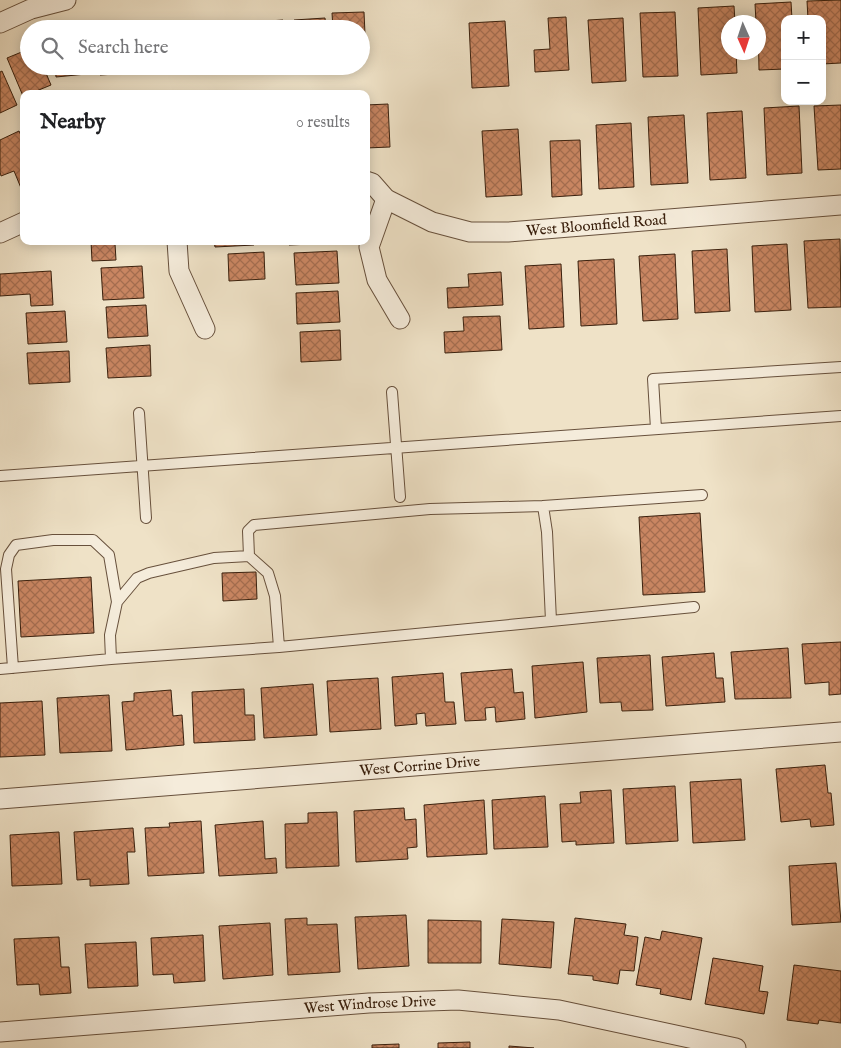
<!DOCTYPE html>
<html lang="en">
<head>
<meta charset="utf-8">
<style>
  :root { --surface:#fff; --page:#f6f6f6; --text:#202124; --muted:#757577; --line:#e0e0e0 }
  body { margin:0; font-family:"IM FELL English",serif; background:var(--page); color:var(--text) }
  .controls { position:absolute; right:15px; top:15px; display:grid; overflow:hidden; border-radius:10px; box-shadow:0 2px 12px #0003 }
  .controls button { width:45px; height:45px; display:grid; place-items:center; padding:0; border:0; border-bottom:1px solid var(--line); background:var(--surface); color:var(--text); font:25px sans-serif }
  .compass { position:absolute; left:721px; top:15px; width:45px; height:45px; border-radius:50%; background:var(--surface); box-shadow:0 2px 12px #0003; rotate:177deg }
  .list { margin:0; padding:0; list-style:none }
  h2 { display:flex; justify-content:space-between; align-items:center; height:65px; margin:0; padding:0 20px; font-size:21px }
  h2 small { font-size:16px; font-weight:400; color:var(--muted) }
  .icon { flex:none; width:28px; height:28px; fill:none; stroke:currentColor; stroke-width:2; stroke-linecap:round; stroke-linejoin:round }
  .map { position:relative; flex:none; width:841px; height:1048px; overflow:hidden }
  .search { position:absolute; background:var(--surface); box-shadow:0 2px 12px #0003; left:20px; top:20px; width:350px; height:55px; display:flex; align-items:center; gap:12px; box-sizing:border-box; padding:0 18px; border-radius:28px; color:var(--muted); font-size:19px }
  .panel { position:absolute; background:var(--surface); box-shadow:0 2px 12px #0003; left:20px; top:90px; width:350px; height:155px; border-radius:10px }
  .map>svg:first-child { display:block }
  .building { fill:url(#building-cross-hatch); stroke:#3a200d }
  .lines { fill:none; stroke-linecap:round; stroke-linejoin:round }
  .lane-casing { stroke:#67503c; stroke-width:12 }
  .street-casing { stroke:#67503c; stroke-width:21 }
  .lane { stroke:#f5ecdb; stroke-width:10 }
  .street { stroke:#f5ecdb; stroke-width:19 }
  .labels { text-anchor:middle; stroke-width:4; stroke-linejoin:round; paint-order:stroke }
  .street-label { font-size:15px; fill:#3a200d; stroke:#f5ecdb }
</style>
</head>
<body>
<div class="map">
<svg width="841" height="1048" viewBox="0 0 841 1048">
  <defs>
    <pattern id="building-cross-hatch" width="8" height="8" patternUnits="userSpaceOnUse" patternTransform="scale(1.25)"><rect width="8" height="8" fill="#c98662"/><path d="M0 0l8 8M0 8l8-8" fill="none" stroke="#a46d4f"/></pattern>
  </defs>
  <rect width="100%" height="100%" fill="#efe2c7"/>
  <filter id="stains"><feTurbulence type="fractalNoise" baseFrequency=".004" numOctaves="4"/><feColorMatrix values="0 0 0 0 .2 0 0 0 0 .09 0 0 0 0 .02 0 0 0 .5 -.17"/></filter>
  <radialGradient id="worn" r=".72"><stop offset=".6" stop-color="#630" stop-opacity="0"/><stop offset="1" stop-color="#630" stop-opacity=".3"/></radialGradient>
  <path class="building" d="M841,0v63l-19,1v-45h-14l-1,-18z
    M791,2l1,17h-7v50l-26,1 -1,-48h-2l-1,-18z
    M734,6l1,16h-7v30h8l1,21 -36,2 -3,-67z
    M364,12l2,44h-5v-27h-28l-1,-16z
    M675,12l3,64 -35,1 -3,-64z
    M566,17l3,53 -34,2 -1,-22 16,-1 -2,-31z
    M325,18l1,11h-32v-9z
    M623,18l3,63 -34,2 -4,-63z
    M283,20v9h-28v-7z
    M246,21v8h-31v-6z
    M505,21l4,65 -37,2 -3,-65z
    M206,27v2h-31z
    M29,49v17h14l8,19 -22,9h-5l-1,2 -16,-38z
    M55,66h30l1,8 -30,3z
    M99,66h32v7l-31,2z
    M139,66h30l1,4 -31,2z
    M2,71l15,34 -17,8v-41z
    M388,104l2,43 -24,1v-43z
    M841,105v64l-23,1 -4,-64z
    M799,106l3,67 -35,2 -3,-67z
    M742,111l4,67 -36,2 -3,-67z
    M684,115l4,68 -37,2 -3,-68z
    M631,123l3,64 -35,2 -3,-64z
    M518,129l4,66 -36,2 -4,-66z
    M19,131l5,11v45l-3,1 -7,-17 -13,5 -1,-4v-32z
    M580,140l2,55 -30,2 -2,-56z
    M840,239l1,68 -33,1 -4,-67z
    M91,241h52v1l-28,2 1,16 -24,1z
    M214,241h40v4l-39,2z
    M289,241h46v2l-46,2z
    M787,244l4,66 -36,2 -3,-66z
    M727,249l3,62 -35,2 -3,-62z
    M337,251l2,32 -43,2 -2,-32z
    M264,252l1,27 -36,2 -1,-27z
    M675,254l3,65 -35,2 -4,-65z
    M614,259l3,65 -36,2 -3,-65z
    M561,264l3,63 -35,2 -4,-63z
    M142,266l2,32 -41,2 -2,-32z
    M51,271l2,34 -22,1 -1,-12 -30,2v-22z
    M501,272l2,33 -55,3 -1,-20 22,-1 -1,-13z
    M338,291l2,31 -43,2 -1,-31z
    M146,305l2,31 -40,2 -2,-31z
    M65,311l2,31 -39,2 -2,-31z
    M500,316l2,34 -57,3 -1,-21 20,-1 -1,-14z
    M340,330l1,30 -40,2 -1,-30z
    M150,345l1,31 -43,2 -2,-30z
    M69,351l1,31 -41,2 -2,-31z
    M700,513l5,79 -62,3 -4,-78z
    M256,572l1,27 -34,2 -1,-28z
    M91,577l3,56 -73,4 -3,-56z
    M841,642v52l-12,1v-13l-24,2 -3,-40z
    M788,648l3,50 -56,1 -4,-47z
    M714,653l2,25h7l2,24 -59,4 -4,-49z
    M650,655l3,55 -31,1 -1,-9 -21,1 -3,-45z
    M583,662l4,50 -52,6 -3,-52z
    M512,669l2,24 9,-1 2,27 -29,3 -1,-15 -10,1 1,12 -21,1 -4,-48z
    M443,673l2,29h9l2,22 -30,2 -1,-13 -9,1 1,10 -22,2 -3,-49z
    M378,678l3,51 -51,3 -3,-51z
    M313,684l4,51 -53,3 -3,-50z
    M244,689l1,26h9l1,25 -61,3 -2,-51z
    M171,690l2,26 9,-1 2,30 -58,5 -4,-48 12,-1v-8z
    M109,695l3,56 -52,2 -3,-55z
    M42,701l3,54 -45,2v-54z
    M825,765l3,28h3l3,32 -23,2 -1,-8 -29,3 -5,-53z
    M741,779l4,61 -52,3 -3,-61z
    M675,786l3,55 -52,3 -3,-55z
    M611,790l3,53 -38,2v-4l-14,1 -2,-38 21,-1 -1,-11z
    M545,796l3,51 -54,2 -2,-49z
    M484,800l3,54 -60,3 -3,-52z
    M404,808l1,12 11,-1 1,28 -10,1 1,11 -52,3 -2,-51z
    M337,812l2,54 -53,2 -1,-44 23,-1v-10z
    M201,821l3,52 -56,3 -3,-48 25,-1 -1,-4z
    M263,821l2,38 11,-1 1,15 -58,3 -4,-51z
    M133,828l2,24h-8l2,32 -39,2v-7l-13,1 -3,-48z
    M59,832l3,52 -50,2 -2,-51z
    M836,863l5,59 -49,3 -3,-59z
    M406,915l3,51 -51,3 -3,-52z
    M307,918v7l30,-1 3,48 -52,3 -3,-56z
    M575,918l51,6 -2,11 14,2 -4,34 -14,-1 -2,14 -25,-4v-4l-25,-2z
    M502,919l52,3 -3,46 -52,-4z
    M428,920l53,1v42h-53z
    M270,923l3,52 -50,4 -4,-53z
    M662,931l40,7 -11,62 -31,-6 1,-5 -25,-4 9,-48 15,3z
    M203,935l2,46 -31,2 -1,-9 -20,1 -2,-37z
    M59,937l2,30h8l2,26 -31,2 -1,-11 -22,1 -3,-46z
    M136,942l2,44 -50,2 -3,-44z
    M713,958l50,8 -4,25 9,1 -4,22 -59,-10z
    M794,965l47,6v52l-22,-3 -1,4 -31,-4z
    M470,1042v6h-32v-5z
    M399,1044v4h-27v-3z
    M509,1046l25,2h-25z"/>
  <g class="lines">
    <g class="lane-casing">
      <path id="lane" d="M392,392l8,105
        M139,413l7,105
        M656,429l-3,-50 188,-12
        M0,476l841,-60
        M543,506l159,-11
        M551,621l143,-14
        M111,659l168,-12
        M13,668l-7,-99 3,-14 7,-10 37,-5h40l16,15 8,47
        M0,669l111,-10 -1,-24 7,-33 20,-24 12,-5 65,-15 35,-2 19,17 7,23 4,51 272,-26 -4,-89 -4,-26 -113,3 -176,16 -6,6 1,25"/>
    </g>
    <g class="street-casing">
      <g id="street">
        <path d="M0,23l31,-14 35,-9"/>
        <path id="s1" d="M366,181l6,2 14,16 46,23 38,10h38l333,-27"/>
        <path d="M386,199l-17,48 8,33 23,39"/>
        <path d="M0,233l24,-11"/>
        <path d="M177,241l2,30 26,58"/>
        <path id="s2" d="M0,799l841,-67"/>
        <path id="s3" d="M0,1032l369,-29 89,-3 101,10 177,38"/>
      </g>
    </g>
    <use href="#lane" class="lane"/>
    <use href="#street" class="street"/>
  </g>
  <g class="labels">
    <g class="street-label">
      <text dy="5" stroke="none"><textPath href="#s1" startOffset="245">West Bloomfield Road</textPath></text>
      <text dy="5" stroke="none"><textPath href="#s2" startOffset="421">West Corrine Drive</textPath></text>
      <text dy="5" stroke="none"><textPath href="#s3" startOffset="371">West Windrose Drive</textPath></text>
    </g>
  </g>
  <rect width="100%" height="100%" filter="url(#stains)"/>
  <rect width="100%" height="100%" fill="url(#worn)"/>
</svg>
<div class="controls">
<button>+</button>
<button>−</button>
</div>
<svg class="compass" viewBox="-18 -18 36 36"><path d="M0-13l5 13h-10z" fill="#e53935"/><path d="M0 13l5-13h-10z" fill="#757577"/></svg>
<div class="search"><svg class="icon" aria-label="search" viewBox="0 0 24 24"><circle cx="10" cy="10" r="6"/><path d="M15 15l6 6"/></svg>Search here</div>
<section class="panel">
<h2>Nearby<small>0 results</small></h2>
<ul class="list">
</ul>
</section>
</div>
</body>
</html>
